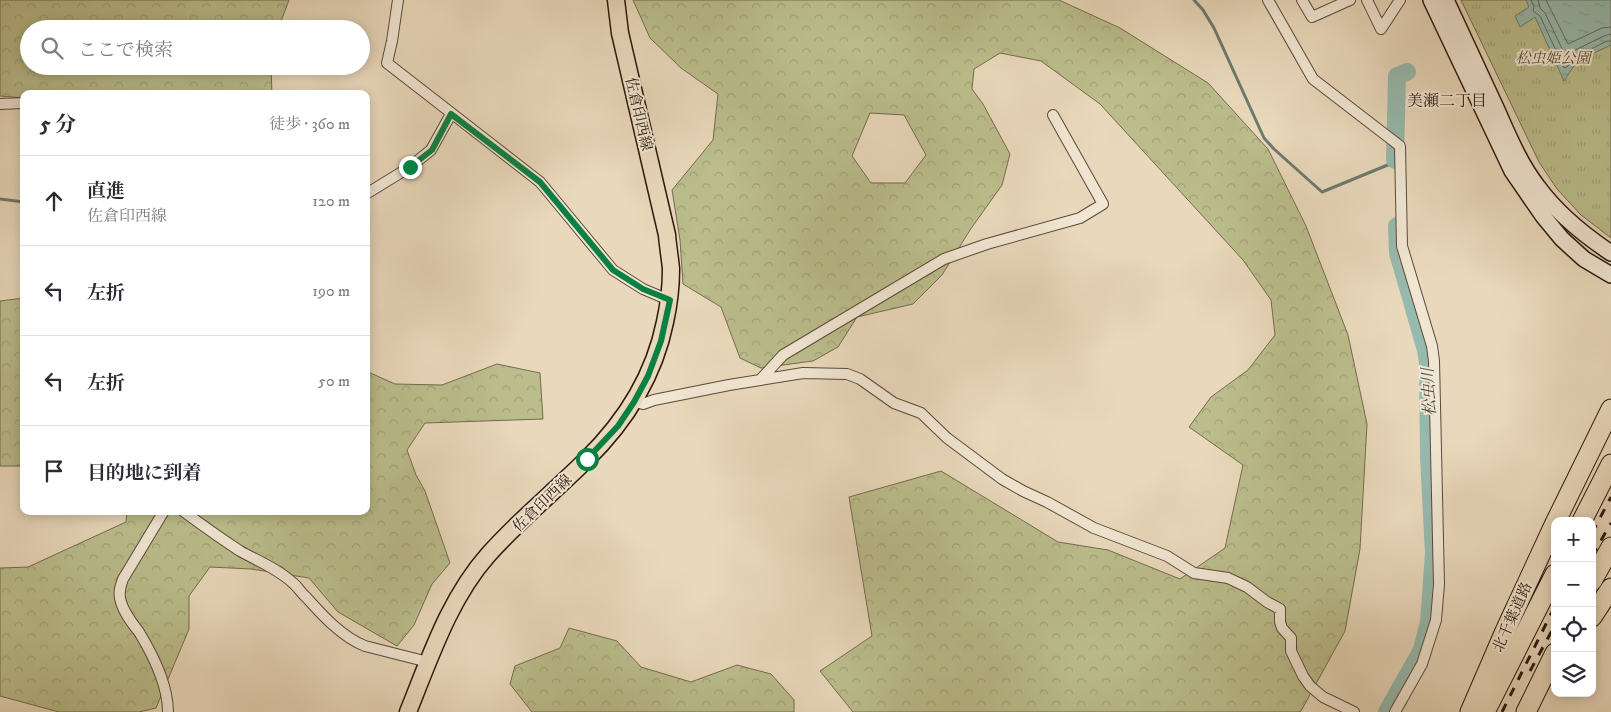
<!DOCTYPE html>
<html lang="ja">
<head>
<meta charset="utf-8">
<style>
  :root { --surface:#fff; --page:#f7f7f7; --text:#2b2b33; --muted:#7c7c81; --line:#e1e1e2 }
  body { margin:0; font-family:"IM FELL DW Pica","Noto Serif JP",serif; background:var(--page); color:var(--text) }
  .controls { position:absolute; right:15px; bottom:15px; display:grid; overflow:hidden; border-radius:10px; box-shadow:0 2px 12px #0003 }
  .controls button { width:45px; height:45px; display:grid; place-items:center; padding:0; border:0; border-bottom:1px solid var(--line); background:var(--surface); color:var(--text); font:25px sans-serif }
  .stop { position:absolute; width:15px; height:15px; margin:-11px; border:4px solid #0b8043; border-radius:50%; background:#fff }
  .stop.end { background:#0b8043; border-color:#fff; box-shadow:0 1px 5px #0008 }
  .list { margin:0; padding:0; list-style:none }
  h2 { display:flex; justify-content:space-between; align-items:center; height:65px; margin:0; padding:0 20px; font-size:21px }
  h2 small { font-size:16px; font-weight:400; color:var(--muted) }
  .list li { display:grid; grid-template-columns:32px 1fr auto; gap:15px; align-items:center; box-sizing:border-box; height:90px; padding:0 20px; border-top:1px solid var(--line) }
  .list b { display:block; font-size:19px; white-space:nowrap }
  .list p { margin:0; font-size:16px; white-space:nowrap; color:var(--muted) }
  .list em { font-size:16px; font-style:normal; color:var(--muted) }
  .icon { flex:none; width:28px; height:28px; fill:none; stroke:currentColor; stroke-width:2; stroke-linecap:round; stroke-linejoin:round }
  .map { position:relative; flex:none; width:1611px; height:712px; overflow:hidden }
  .search { position:absolute; background:var(--surface); box-shadow:0 2px 12px #0003; left:20px; top:20px; width:350px; height:55px; display:flex; align-items:center; gap:12px; box-sizing:border-box; padding:0 18px; border-radius:28px; color:var(--muted); font-size:19px }
  .panel { position:absolute; background:var(--surface); box-shadow:0 2px 12px #0003; left:20px; top:90px; width:350px; height:425px; border-radius:10px }
  .map>svg:first-child { display:block }
  .forest { fill:url(#forest-crowns); stroke:#746b4e; fill-rule:evenodd }
  .park { fill:url(#park-tufts); stroke:#746b4e }
  .water { fill:url(#water-ripples); stroke:#6c7a6e }
  .lines { fill:none; stroke-linecap:round; stroke-linejoin:round }
  .shore { stroke:#626a5e; stroke-width:1 }
  .stream { stroke:#6c7a6e; stroke-width:3 }
  .river { stroke:#97baae; stroke-width:18 }
  .street-casing { stroke:#5b493a; stroke-width:12 }
  .secondary-casing { stroke:#2c190f; stroke-width:18 }
  .primary-casing { stroke:#2c190f; stroke-width:19 }
  .highway-casing { stroke:#2c190f; stroke-width:21 }
  .street { stroke:#f1e6d3; stroke-width:10 }
  .secondary { stroke:#f1e6d3; stroke-width:15 }
  .primary { stroke:#e9d8bb; stroke-width:16 }
  .highway { stroke:#e9d8bb; stroke-width:19 }
  .rail { stroke:#2c190f; stroke-width:3; stroke-dasharray:9 9; stroke-linecap:butt }
  .route { stroke:#0b8043; stroke-width:6 }
  .labels { text-anchor:middle; stroke-width:4; stroke-linejoin:round; paint-order:stroke }
  .park-label { font-size:15px; font-style:italic; fill:#574a34; stroke:#f1e6d3 }
  .street-label { font-size:15px; fill:#2c190f; stroke:#f1e6d3 }
  .neighbourhood-label { font-size:16px; fill:#2c190f; stroke:#f1e6d3 }
  .water-label { font-size:16px; font-style:italic; fill:#4c493f; stroke:#f1e6d3 }
</style>
</head>
<body>
<div class="map">
<svg width="1611" height="712" viewBox="0 0 1611 712">
  <defs>
    <pattern id="forest-crowns" width="20" height="18" patternUnits="userSpaceOnUse" patternTransform="scale(1.25)"><rect width="20" height="18" fill="#bbbd8c"/><path d="M2 6a3 3 0 1 1 6 0M12 15a3 3 0 1 1 6 0" fill="none" stroke="#a1a278"/></pattern>
    <pattern id="park-tufts" width="24" height="20" patternUnits="userSpaceOnUse" patternTransform="scale(1.25)"><rect width="24" height="20" fill="#bbbd8c"/><path d="M3 7l-1-3M5 7V3M7 7l1-3M15 17l-1-3M17 17v-4M19 17l1-3" fill="none" stroke="#a1a278"/></pattern>
    <pattern id="water-ripples" width="26" height="14" patternUnits="userSpaceOnUse" patternTransform="scale(1.25)"><rect width="26" height="14" fill="#97baae"/><path d="M2 4q2-2 4 0t4 0M15 11q2-2 4 0t4 0" fill="none" stroke="#829f94"/></pattern>
  </defs>
  <rect width="100%" height="100%" fill="#e9d8bb"/>
  <filter id="stains"><feTurbulence type="fractalNoise" baseFrequency=".004" numOctaves="4"/><feColorMatrix values="0 0 0 0 .2 0 0 0 0 .09 0 0 0 0 .02 0 0 0 .5 -.17"/></filter>
  <radialGradient id="worn" r=".72"><stop offset=".6" stop-color="#630" stop-opacity="0"/><stop offset="1" stop-color="#630" stop-opacity=".3"/></radialGradient>
  <path class="forest" d="M0,0h289l-11,29h-249v37h242l1,28h-248v4l-24,-2z
    M633,0h426l61,28 88,55 60,66 38,77 42,109 19,89 -7,125 -15,82 -44,80 -2,1h-446l-33,-41 52,-35 -23,-139 92,-26 117,71 50,8 72,29 45,-31 18,-83 -54,-38 22,-30 37,-27 27,-35 -4,-35 -28,-40 -143,-156 -59,-43 -41,-8 -26,16 -2,20 11,15 27,50 -8,31 -32,45 -28,45 -29,29 -56,13 -19,30 -25,14 -52,7 -21,-10 -19,-51 -38,-23 -3,-44 -8,-50 41,-50 5,-46 -37,-26 -31,-30zM870,113l34,2 22,40 -21,28h-34l-19,-27z
    M24,298v168h-24v-165z
    M497,364l43,9 3,46 -118,4 -18,27 9,25 9,16 25,72 -18,21 -18,41 -17,21 -59,-34 -29,-34 -58,-9 -41,-2 -21,29v33l-33,79 -17,4h-80l-59,-16v-128l28,-1 98,-45 1,-11h239v-140l29,13 47,1z
    M569,628l48,13 24,26 50,15 46,-17 34,9 23,26v12h-262l-22,-28 5,-18 45,-18z"/>
  <path class="park" d="M1461,0h150v238l-30,-23 -24,-26 -18,-27z"/>
  <path class="water" d="M1526,0h85v45l-34,16 -13,20 -29,-64 -15,10 -5,-11 14,-9z"/>
  <g class="lines">
    <path class="shore" d="M1531,0l3,6 -1,5 7,5 24,52 3,-1 8,-10 32,-16h4
      M1538,0l2,8 5,5 20,42 39,-19 7,-2
      M1546,0l22,44 34,-16 9,-1"/>
    <path class="stream" d="M1194,0l9,10 11,18 50,110 10,11 48,43 73,-30
      M0,199l24,3"/>
    <path class="river" d="M1395,160l2,-84 10,-4
      M1387,712l35,-62 7,-28 5,-69 -5,-96 -1,-94 -2,-13 -28,-97 -1,-27"/>
    <g class="street-casing">
      <path id="street" d="M398,0l-6,41 -5,22 153,119 73,88 30,19 26,11
        M1268,0l45,79 87,67 2,100 30,100 2,15 5,223 -3,36 -14,44 -27,48
        M1302,0l10,17 38,-17
        M1367,0l14,29
        M1381,29l19,-29
        M0,104l24,-1
        M366,194l44,-27 21,-17 20,-36
        M760,380l23,-25 161,-96 43,-15 93,-26 23,-14 -50,-89
        M635,402l8,2 11,-4 75,-15 74,-12 44,1 13,5 34,24 27,10 26,25 55,41 21,12 24,11 47,26 73,28 27,17 34,5 19,9 20,15 13,7v13l2,6 9,10v13l12,25 7,10 13,11 31,15
        M164,511l-41,68c-3,8 -5,15 -2,23 3,11 11,21 18,30 14,23 29,52 29,80
        M183,511c19,14 37,27 57,40 18,10 38,18 53,32 5,4 8,10 13,14 16,18 36,40 59,49l63,16"/>
    </g>
    <g class="secondary-casing">
      <path id="secondary" d="M1431,0l81,171 31,45 19,23 22,20 27,16
        M1446,0c17,37 34,74 51,110 12,27 23,54 41,77 19,26 46,48 73,66"/>
    </g>
    <g class="primary-casing">
      <path id="primary" d="M408,712c22,-54 41,-113 80,-157 30,-34 66,-63 98,-95 40,-39 68,-84 79,-138 4,-18 6,-35 6,-53 -1,-11 -3,-22 -4,-34l-47,-202 -4,-33"/>
    </g>
    <g class="highway-casing">
      <path id="highway" d="M1556,521l55,-112
        M1582,521l29,-57
        M1592,581l19,-34
        M1592,617l19,-29
        M1470,712l35,-81 50,-108
        M1485,712l70,-138
        M1526,712l29,-59"/>
    </g>
    <use href="#street" class="street"/>
    <use href="#secondary" class="secondary"/>
    <use href="#primary" class="primary"/>
    <use href="#highway" class="highway"/>
    <path class="rail" d="M1592,533l19,-36
      M1592,556l19,-33
      M1530,671l25,-46
      M1502,712l53,-106"/>
  </g>
  <g class="lines">
    <path class="route" d="M410,167l22,-17 19,-36 89,68 73,88 30,19 27,11 -9,41 -13,35 -14,26 -16,24 -31,33"/>
  </g>
  <g class="labels">
    <g class="park-label">
      <text x="1553" y="63">松虫姫公園</text>
    </g>
    <g class="street-label">
      <text transform="translate(639 114) rotate(77)" y="5">佐倉印西線</text>
      <text transform="translate(542 503) rotate(-44)" y="5">佐倉印西線</text>
      <text transform="translate(1512 617) rotate(-66)" y="5">北千葉道路</text>
    </g>
    <g class="neighbourhood-label">
      <text x="1447" y="106">美瀬二丁目</text>
    </g>
    <g class="water-label">
      <text transform="translate(1428 392) rotate(-93)" y="6">松虫川</text>
    </g>
  </g>
  <rect width="100%" height="100%" filter="url(#stains)"/>
  <rect width="100%" height="100%" fill="url(#worn)"/>
</svg>
<div class="controls">
<button>+</button>
<button>−</button>
<button><svg class="icon" aria-label="locate" viewBox="0 0 24 24"><circle cx="12" cy="12" r="6"/><path d="M12 2v4M12 18v4M2 12h4M18 12h4"/></svg></button>
<button><svg class="icon" aria-label="layers" viewBox="0 0 24 24"><path d="M12 4l9 5-9 5-9-5zM3 14l9 5 9-5"/></svg></button>
</div>
<div class="stop" style="left:587px;top:459px"></div>
<div class="stop end" style="left:410px;top:167px"></div>
<div class="search"><svg class="icon" aria-label="search" viewBox="0 0 24 24"><circle cx="10" cy="10" r="6"/><path d="M15 15l6 6"/></svg>ここで検索</div>
<section class="panel">
<h2>5 分<small>徒歩 · 360 m</small></h2>
<ul class="list">
<li><svg class="icon" aria-label="ahead" viewBox="0 0 24 24"><path d="M12 20V5M6 11l6-6 6 6"/></svg><div><b>直進</b><p>佐倉印西線</p></div><em>120 m</em></li>
<li><svg class="icon" aria-label="left" viewBox="0 0 24 24"><path d="M17 20v-9H6M10 6l-5 5 5 5"/></svg><div><b>左折</b></div><em>190 m</em></li>
<li><svg class="icon" aria-label="left" viewBox="0 0 24 24"><path d="M17 20v-9H6M10 6l-5 5 5 5"/></svg><div><b>左折</b></div><em>50 m</em></li>
<li><svg class="icon" aria-label="arrive" viewBox="0 0 24 24"><path d="M6 21V4h12l-3 4 3 4H6"/></svg><div><b>目的地に到着</b></div></li>
</ul>
</section>
</div>
</body>
</html>
